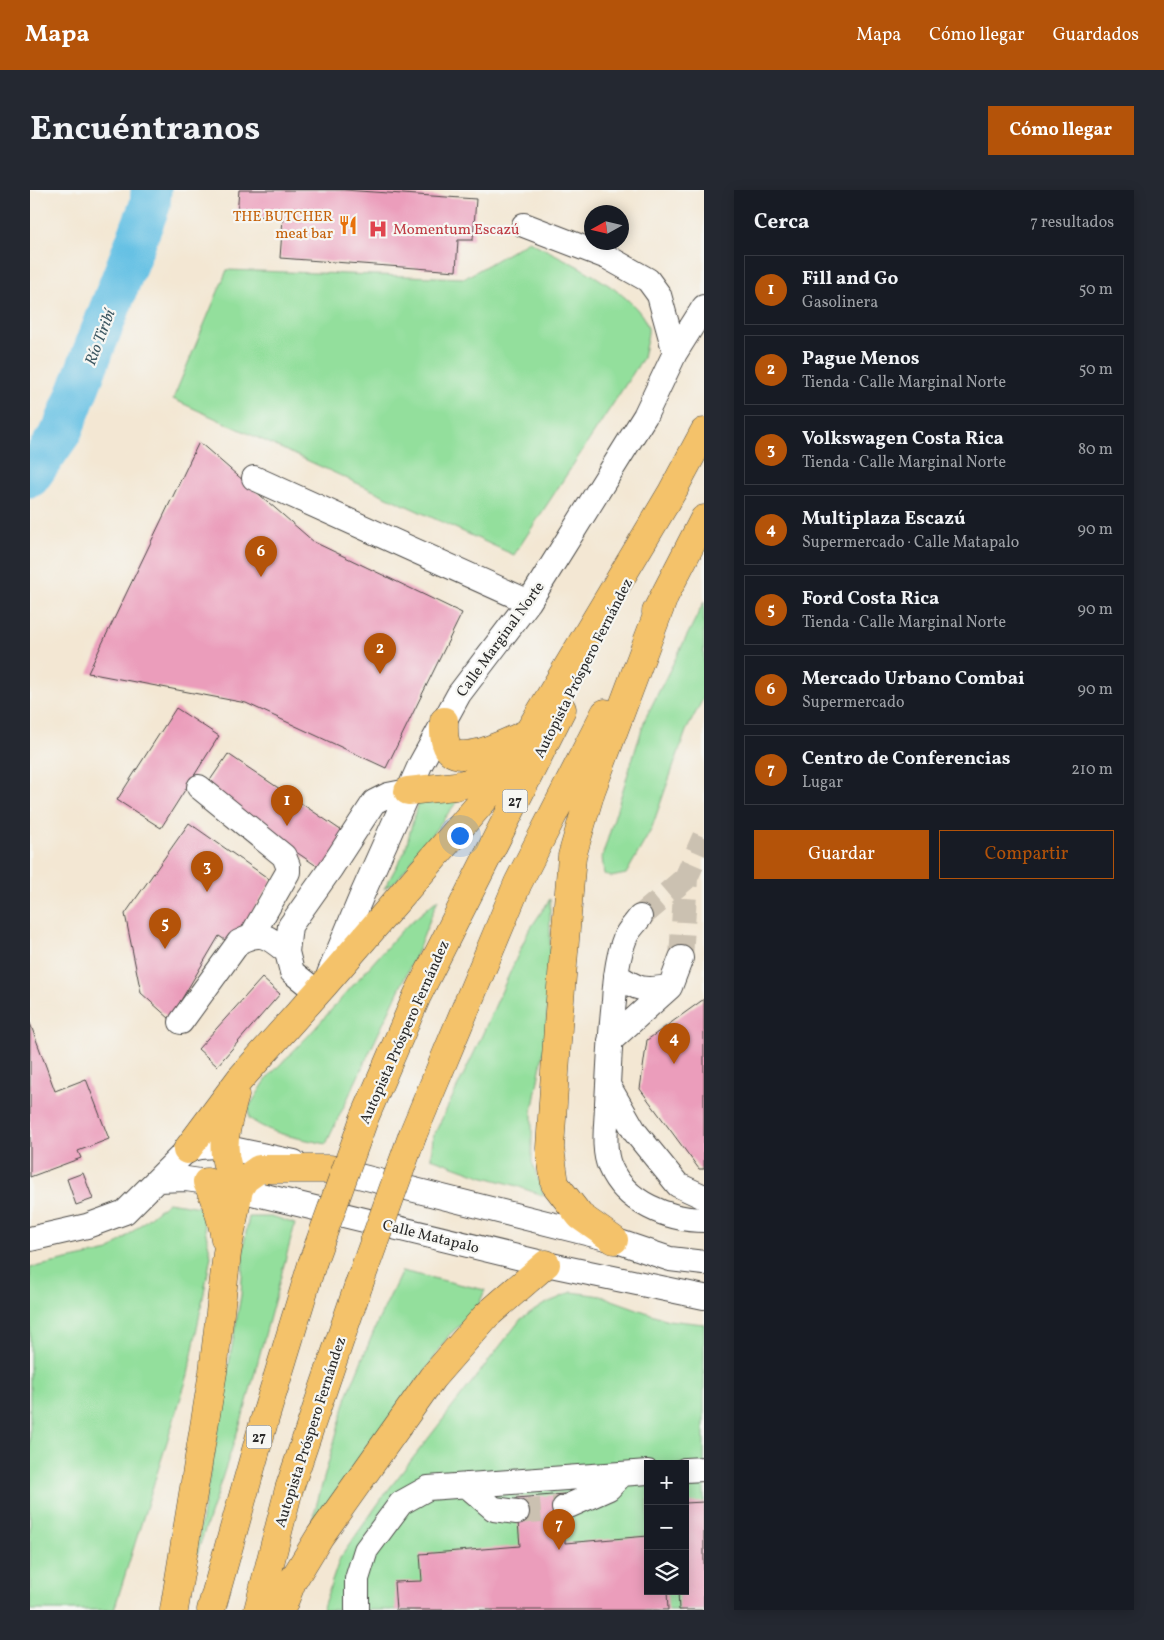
<!DOCTYPE html>
<html lang="es">
<head>
<meta charset="utf-8">
<style>
  :root { --surface:#171b24; --page:#242831; --text:#f1f3f6; --muted:#9ea1a6; --line:#363941; --accent:#b45309 }
  body { margin:0; font-family:Vollkorn,serif; background:var(--page); color:var(--text) }
  .controls { position:absolute; right:15px; bottom:15px; display:grid; overflow:hidden; border-radius:0px; box-shadow:0 2px 12px #0003 }
  .controls button { width:45px; height:45px; display:grid; place-items:center; padding:0; border:0; border-bottom:1px solid var(--line); background:var(--surface); color:var(--text); font:25px sans-serif }
  .compass { position:absolute; left:554px; top:15px; width:45px; height:45px; border-radius:50%; background:var(--surface); box-shadow:0 2px 12px #0003; rotate:262deg }
  .you { position:absolute; left:429px; top:645px; width:18px; height:18px; margin:-12px; border:4px solid #fff; border-radius:50%; background:#1a73e8; box-shadow:0 0 0 8px #1a73e833 }
  .badge { display:grid; place-items:center; width:32px; height:32px; border-radius:50%; background:var(--accent); color:#fff; font-size:16px; font-weight:700 }
  .pin { position:absolute; translate:-50% -41px; filter:drop-shadow(0 1px 2px #0008) }
  .pin::after { content:''; position:absolute; top:26px; width:18px; height:15px; background:inherit; clip-path:polygon(0 0,100% 0,50% 100%) }
  .list { margin:0; padding:0; list-style:none }
  h2 { display:flex; justify-content:space-between; align-items:center; height:65px; margin:0; padding:0 20px; font-size:21px }
  h2 small { font-size:16px; font-weight:400; color:var(--muted) }
  .list li { display:grid; grid-template-columns:32px 1fr auto; gap:15px; align-items:center; box-sizing:border-box; height:70px; margin:0 10px 10px; padding:0 10px; border:1px solid var(--line); border-radius:0px }
  .list b { display:block; font-size:19px; white-space:nowrap }
  .list p { margin:0; font-size:16px; white-space:nowrap; color:var(--muted) }
  .list em { font-size:16px; font-style:normal; color:var(--muted) }
  .actions { display:flex; gap:10px; padding:15px 20px }
  .actions a { flex:1; padding:11px 0; border:1px solid var(--accent); border-radius:0px; text-align:center; font-size:18px; color:var(--accent) }
  .actions .main { background:var(--accent); color:#fff }
  .icon { flex:none; width:28px; height:28px; fill:none; stroke:currentColor; stroke-width:2; stroke-linecap:round; stroke-linejoin:round }
  .map { position:relative; flex:none; width:674px; height:1420px; overflow:hidden; border-radius:0px }
  header { display:flex; align-items:center; gap:30px; box-sizing:border-box; height:70px; padding:0 25px; background:var(--accent); color:#fff }
  header strong { font-size:24px }
  nav { display:flex; gap:28px; margin-inline-start:auto; font-size:18px }
  .intro { display:flex; align-items:center; justify-content:space-between; box-sizing:border-box; height:120px; padding:0 30px }
  h1 { margin:0; font-size:35px }
  .button { padding:12px 22px; border-radius:0px; background:var(--accent); color:#fff; font-size:18px; font-weight:700 }
  main { display:flex; gap:30px; padding:0 30px }
  aside { flex:1; background:var(--surface); border-radius:0px; box-shadow:0 2px 12px #0003 }
  .map>svg:first-child { display:block }
  .green { fill:#93df9c; stroke:#5f8564; fill-rule:evenodd }
  .lines { fill:none; stroke-linecap:round; stroke-linejoin:round }
  .river { stroke:#66c1e4; stroke-width:41 }
  .building { fill:#eb9dbb }
  .minor-tunnel { stroke:#cbc1b1; stroke-width:24; stroke-dasharray:24 12; stroke-linecap:butt }
  .minor-casing { stroke:#494744; stroke-width:26 }
  .highway-casing { stroke:#494744; stroke-width:29 }
  .minor { stroke:#fff; stroke-width:24 }
  .highway { stroke:#f4c26a; stroke-width:28 }
  .highway-bridge-casing { stroke:#494744; stroke-width:29; stroke-linecap:butt }
  .highway-bridge { stroke:#f4c26a; stroke-width:28 }
  .labels { text-anchor:middle; stroke-width:4.5; stroke-linejoin:round; paint-order:stroke }
  .shield { fill:#f6f6f2; stroke:#686867; stroke-width:1 }
  .shield-label { font-size:14px; font-weight:bold; fill:#2b2b2b }
  .food-label { font-size:15px; fill:#c56008; stroke:#f6f6f2; text-anchor:end }
  .health-label { font-size:15px; fill:#be3a42; stroke:#f6f6f2; text-anchor:start }
  .street-label { font-size:15px; fill:#2b2b2b; stroke:#f6f6f2 }
  .water-label { font-size:16px; font-style:italic; fill:#3d5862; stroke:#f6f6f2 }
</style>
</head>
<body>
<header>
<strong>Mapa</strong>
<nav><a>Mapa</a><a>Cómo llegar</a><a>Guardados</a></nav>
</header>
<div class="intro"><h1>Encuéntranos</h1><a class="button">Cómo llegar</a></div>
<main>
<div class="map">
<svg width="674" height="1420" viewBox="0 0 674 1420">
  <rect width="100%" height="100%" fill="#f6f6f2"/>
  <filter id="ink" filterUnits="userSpaceOnUse"><feTurbulence type="fractalNoise" baseFrequency=".02" numOctaves="2"/><feDisplacementMap in="SourceGraphic" scale="10" xChannelSelector="R" yChannelSelector="G"/><feConvolveMatrix kernelMatrix="1 2 1 2 8 2 1 2 1" color-interpolation-filters="sRGB"/></filter>
  <filter id="wash" filterUnits="userSpaceOnUse"><feTurbulence type="fractalNoise" baseFrequency=".0096" numOctaves="4" result="noise"/><feDisplacementMap in="SourceGraphic" scale="20" xChannelSelector="R" yChannelSelector="G"/><feGaussianBlur stdDeviation="1.12" result="paint"/><feColorMatrix in="noise" values="0 0 0 0 0 0 0 0 0 0 0 0 0 0 0 0 0 1.4 0 .05"/><feComposite in="paint" operator="in"/></filter>
  <g filter="url(#wash)">
    <rect width="100%" height="100%" fill="#f3e7d3"/>
    <path class="green" d="M499,51c32,17 109,51 119,87 1,6 -4,23 -5,30l-129,197 -341,-156 54,-129 238,8z
      M674,412v95l-18,34 -35,99 -25,44 -15,3 -7,-3 -2,-17 43,-138z
      M436,600l-69,90 -13,9 21,-38 14,-54z
      M408,709l-20,51 -92,194c-26,-6 -55,-9 -77,-26v-11l19,-30 41,-42 94,-106z
      M520,709v53l-4,86 -14,74v50l12,34 -30,-11 -33,-9 -50,-18 2,-21 42,-86 53,-119z
      M138,1012l32,5 11,49 -23,119 -74,235h-84v-342l79,-17z
      M219,1027h26l20,7 -50,185 -51,154 47,-268 3,-52z
      M372,1081l83,19 -9,21 -27,24 -22,34 -117,159 37,-132 31,-75z
      M542,1102l29,4 67,24 36,4v286h-382l18,-52 45,-64 136,-175 22,-14zM618,1274h37v127h-37z"/>
    <g class="lines">
      <path class="river" d="M0,287l32,-46 88,-226 1,-15"/>
    </g>
    <g id="blocks">
      <path class="building" d="M209,0h105l132,9 -3,41h-15l-2,31 -176,-13 3,-40 -46,-3z
        M169,252l115,100 148,71 -76,155 -140,-65 -158,-30z
        M146,518l43,28 -58,92 -44,-28z
        M198,564l120,81 -24,36 -120,-82z
        M159,633l83,58 -41,63 -12,-8 -49,83 -29,-26 -16,-79z
        M232,788l18,16 -63,72 -19,-17z
        M674,809v170h-5l-59,-80 7,-49z
        M0,833l25,68 31,-12 23,60 -31,12 3,7 -51,19z
        M53,983l10,26 -17,6 -9,-26z
        M534,1304l1,49 83,-7v55h19l1,19h-272l-2,-28 28,-1 -2,-27 100,-8 -4,-48z
        M674,1312v108h-25l-1,-19h7v-88z"/>
    </g>
  </g>
  <g filter="url(#ink)">
    <use href="#blocks" fill-opacity="0" stroke="#494744" stroke-width="1"/>
    <g class="lines">
      <path class="minor-tunnel" d="M610,727l46,-39
        M651,768l5,-80 18,-41
        M487,1322l47,-4"/>
      <g class="minor-casing">
        <path id="minor" d="M494,35l83,32 41,23 11,15 16,58
          M224,288l275,124
          M169,597l85,69 4,10v6l-36,63
          M610,727c-4,6 -12,13 -15,21 -8,20 -10,43 -11,63 -4,34 -5,68 -7,102 0,20 -5,46 3,64 15,35 58,53 94,53
          M299,784l33,-79 58,-130 39,-71 70,-92 116,-186 30,-63 29,-46
          M586,785c23,15 26,16 54,12
          M287,802l-25,-20 -5,-20 3,-26 41,-58 43,-66 14,-7 20,-4
          M151,832l58,-80c23,-12 29,-5 48,10
          M580,851l60,-54 11,-29
          M578,895l27,47 43,53 26,12
          M297,978l287,72 56,19 34,4
          M128,990l28,-1 21,3 339,82 158,33
          M0,1049l57,-13 38,-14 62,-62c13,-4 23,-5 36,-3l71,15
          M655,1280l19,-1
          M436,1295l28,24 23,3
          M534,1318l45,-20 13,-14
          M327,1420v-31l9,-29 35,-47 27,-15 220,-16"/>
      </g>
      <g class="highway-casing">
        <path id="highway" d="M636,313l38,-71
          M626,422l48,-93
          M414,531c0,8 -1,19 4,27 12,20 63,-8 80,-15
          M378,601l47,-5 47,-11
          M205,905c-10,34 -19,64 4,94
          M334,929l53,-123 145,-287
          M383,944l105,-251 87,-170
          M157,960l53,-71 84,-94 163,-189 41,-63 147,-246
          M177,992c9,19 15,36 18,57
          M584,1050l-34,-24 -25,-32 -5,-36 9,-136 13,-156 19,-65 73,-194
          M144,1420l39,-238 14,-119 12,-64 6,-10 14,-10h71
          M181,1420l54,-192 47,-154
          M228,1420l31,-121 70,-205
          M251,1420l11,-28 28,-46 112,-158 54,-62 60,-52"/>
      </g>
      <use href="#minor" class="minor"/>
      <use href="#highway" class="highway"/>
      <g class="highway-bridge-casing">
        <path id="highway-bridge" d="M282,1074l52,-145
          M329,1094l54,-150"/>
      </g>
      <use href="#highway-bridge" class="highway-bridge"/>
    </g>
  </g>
  <defs>
    <g id="restaurant-bare" transform="scale(1.5)"><path d="M-5-6h1v4h1v-4h1v4h1v-4h1v5L-1.5 .5V6h-2V.5L-5-1ZM5-6V6H3V1.5H1.5Q1.5-4 5-6Z" fill="#e8710a" stroke="#f6f6f2" stroke-width="2.5" paint-order="stroke"/></g>
    <g id="hospital-bare" transform="scale(1.5)"><path d="M-5-5h3v3.5h4V-5h3V5h-3V1.5h-4V5h-3Z" fill="#e0444e" stroke="#f6f6f2" stroke-width="2.5" paint-order="stroke"/></g>
  </defs>
  <g fill-rule="evenodd">
    <use href="#restaurant-bare" x="318" y="35"/>
    <use href="#hospital-bare" x="348" y="39"/>
  </g>
  <g class="labels">
    <g class="shield">
      <rect x="472.5" y="599.5" width="25" height="23" rx="4"/>
      <rect x="216.5" y="1235.5" width="25" height="23" rx="4"/>
    </g>
    <g class="shield-label">
      <text x="485" y="616">27</text>
      <text x="229" y="1252">27</text>
    </g>
    <g class="food-label">
      <text x="303" y="31">THE BUTCHER<tspan x="303" dy="17">meat bar</tspan></text>
    </g>
    <g class="health-label">
      <text x="363" y="44">Momentum Escazú</text>
    </g>
    <g class="street-label">
      <text transform="translate(470 449) rotate(-54)" y="5">Calle Marginal Norte</text>
      <text transform="translate(553 478) rotate(-63)" y="5">Autopista Próspero Fernández</text>
      <text transform="translate(374 842) rotate(-66)" y="5">Autopista Próspero Fernández</text>
      <text transform="translate(401 1046) rotate(14)" y="5">Calle Matapalo</text>
      <text transform="translate(280 1242) rotate(-72)" y="5">Autopista Próspero Fernández</text>
    </g>
    <g class="water-label">
      <text transform="translate(69 147) rotate(-69)" y="6">Río Tiribí</text>
    </g>
  </g>
</svg>
<div class="controls">
<button>+</button>
<button>−</button>
<button><svg class="icon" aria-label="layers" viewBox="0 0 24 24"><path d="M12 4l9 5-9 5-9-5zM3 14l9 5 9-5"/></svg></button>
</div>
<svg class="compass" viewBox="-18 -18 36 36"><path d="M0-13l5 13h-10z" fill="#e53935"/><path d="M0 13l5-13h-10z" fill="#9ea1a6"/></svg>
<div class="you"></div>
<div class="pin badge" style="left:257px;top:636px">1</div>
<div class="pin badge" style="left:350px;top:484px">2</div>
<div class="pin badge" style="left:177px;top:702px">3</div>
<div class="pin badge" style="left:644px;top:874px">4</div>
<div class="pin badge" style="left:135px;top:759px">5</div>
<div class="pin badge" style="left:231px;top:387px">6</div>
<div class="pin badge" style="left:529px;top:1360px">7</div>
</div>
<aside>
<h2>Cerca<small>7 resultados</small></h2>
<ul class="list">
<li><span class="badge">1</span><div><b>Fill and Go</b><p>Gasolinera</p></div><em>50 m</em></li>
<li><span class="badge">2</span><div><b>Pague Menos</b><p>Tienda · Calle Marginal Norte</p></div><em>50 m</em></li>
<li><span class="badge">3</span><div><b>Volkswagen Costa Rica</b><p>Tienda · Calle Marginal Norte</p></div><em>80 m</em></li>
<li><span class="badge">4</span><div><b>Multiplaza Escazú</b><p>Supermercado · Calle Matapalo</p></div><em>90 m</em></li>
<li><span class="badge">5</span><div><b>Ford Costa Rica</b><p>Tienda · Calle Marginal Norte</p></div><em>90 m</em></li>
<li><span class="badge">6</span><div><b>Mercado Urbano Combai</b><p>Supermercado</p></div><em>90 m</em></li>
<li><span class="badge">7</span><div><b>Centro de Conferencias</b><p>Lugar</p></div><em>210 m</em></li>
</ul>
<div class="actions"><a class="main">Guardar</a><a>Compartir</a></div>
</aside>
</main>
</body>
</html>
